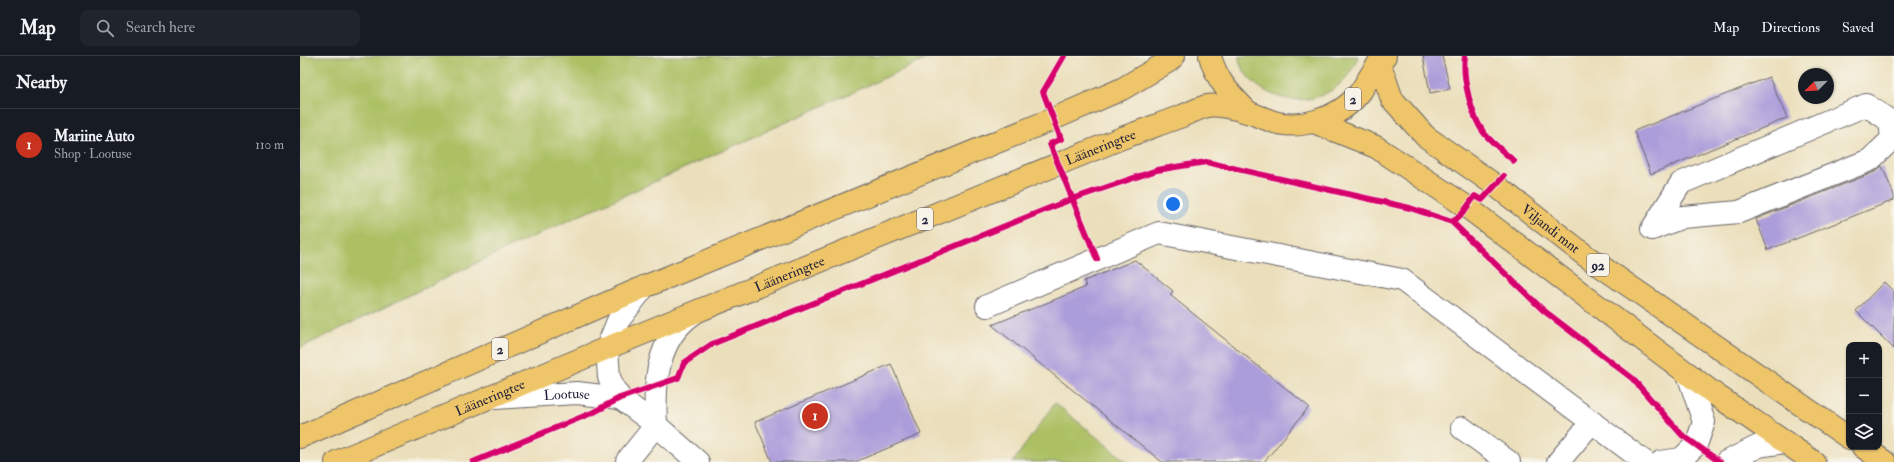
<!DOCTYPE html>
<html lang="en">
<head>
<meta charset="utf-8">
<style>
  :root { --surface:#171b24; --page:#20242c; --text:#f1f3f6; --muted:#9ea1a6; --line:#363941; --accent:#c8321e }
  body { margin:0; font-family:"IM FELL Double Pica",serif; background:var(--page); color:var(--text) }
  .controls { position:absolute; right:12px; bottom:12px; display:grid; overflow:hidden; border-radius:8px; box-shadow:0 1px 3px #0004 }
  .controls button { width:36px; height:36px; display:grid; place-items:center; padding:0; border:0; border-bottom:1px solid var(--line); background:var(--surface); color:var(--text); font:20px sans-serif }
  .compass { position:absolute; left:1498px; top:12px; width:36px; height:36px; border-radius:50%; background:var(--surface); box-shadow:0 1px 3px #0004; rotate:246deg }
  .you { position:absolute; left:873px; top:148px; width:14px; height:14px; margin:-10px; border:3px solid #fff; border-radius:50%; background:#1a73e8; box-shadow:0 0 0 6px #1a73e833 }
  .badge { display:grid; place-items:center; width:26px; height:26px; border-radius:50%; background:var(--accent); color:#fff; font-size:13px; font-weight:700 }
  .pin { position:absolute; translate:-50% -50%; border:2px solid #fff; box-shadow:0 1px 4px #0006 }
  .list { margin:0; padding:0; list-style:none }
  h2 { display:flex; justify-content:space-between; align-items:center; height:52px; margin:0; padding:0 16px; font-size:17px }
  h2 small { font-size:13px; font-weight:400; color:var(--muted) }
  .list li { display:grid; grid-template-columns:26px 1fr auto; gap:12px; align-items:center; box-sizing:border-box; height:72px; padding:0 16px; border-top:1px solid var(--line) }
  .list b { display:block; font-size:15px; white-space:nowrap }
  .list p { margin:0; font-size:13px; white-space:nowrap; color:var(--muted) }
  .list em { font-size:13px; font-style:normal; color:var(--muted) }
  .icon { flex:none; width:22px; height:22px; fill:none; stroke:currentColor; stroke-width:2; stroke-linecap:round; stroke-linejoin:round }
  .map { position:relative; flex:none; width:1594px; height:406px; overflow:hidden }
  header { display:flex; align-items:center; gap:24px; box-sizing:border-box; height:56px; padding:0 20px; background:var(--surface); border-bottom:1px solid var(--line) }
  header strong { font-size:19px }
  nav { display:flex; gap:22px; margin-inline-start:auto; font-size:14px }
  .search { width:280px; height:36px; background:var(--page); display:flex; align-items:center; gap:10px; box-sizing:border-box; padding:0 14px; border-radius:8px; color:var(--muted); font-size:15px }
  main { display:flex }
  aside { flex:1; background:var(--surface) }
  .map>svg:first-child { display:block }
  .green { fill:#acc064; stroke:#677150 }
  .building { fill:#ab9cda }
  .lines { fill:none; stroke-linecap:round; stroke-linejoin:round }
  .minor-casing { stroke:#686468; stroke-width:24 }
  .major-casing { stroke:#686468; stroke-width:24 }
  .highway-casing { stroke:#686468; stroke-width:24 }
  .minor { stroke:#fff; stroke-width:22 }
  .major { stroke:#eec569; stroke-width:22 }
  .highway { stroke:#eec569; stroke-width:22 }
  .cycleway-casing { stroke:#f7f3e8; stroke-width:8 }
  .cycleway { stroke:#d6006c; stroke-width:6 }
  .labels { text-anchor:middle; stroke-width:4; stroke-linejoin:round; paint-order:stroke }
  .shield { fill:#f7f3e8; stroke:#62616f; stroke-width:1 }
  .shield-label { font-size:13px; font-weight:bold; fill:#22223b }
  .street-label { font-size:14px; fill:#22223b; stroke:#f7f3e8 }
</style>
</head>
<body>
<header>
<strong>Map</strong>
<div class="search"><svg class="icon" aria-label="search" viewBox="0 0 24 24"><circle cx="10" cy="10" r="6"/><path d="M15 15l6 6"/></svg>Search here</div>
<nav><a>Map</a><a>Directions</a><a>Saved</a></nav>
</header>
<main>
<aside>
<h2>Nearby<small></small></h2>
<ul class="list">
<li><span class="badge">1</span><div><b>Mariine Auto</b><p>Shop · Lootuse</p></div><em>110 m</em></li>
</ul>
</aside>
<div class="map">
<svg width="1594" height="406" viewBox="0 0 1594 406">
  <rect width="100%" height="100%" fill="#f7f3e8"/>
  <filter id="ink" filterUnits="userSpaceOnUse"><feTurbulence type="fractalNoise" baseFrequency=".025" numOctaves="2"/><feDisplacementMap in="SourceGraphic" scale="8" xChannelSelector="R" yChannelSelector="G"/><feConvolveMatrix kernelMatrix="1 2 1 2 8 2 1 2 1" color-interpolation-filters="sRGB"/></filter>
  <filter id="wash" filterUnits="userSpaceOnUse"><feTurbulence type="fractalNoise" baseFrequency=".012" numOctaves="4" result="noise"/><feDisplacementMap in="SourceGraphic" scale="16" xChannelSelector="R" yChannelSelector="G"/><feGaussianBlur stdDeviation="0.9" result="paint"/><feColorMatrix in="noise" values="0 0 0 0 0 0 0 0 0 0 0 0 0 0 0 0 0 1.4 0 .05"/><feComposite in="paint" operator="in"/></filter>
  <g filter="url(#wash)">
    <rect width="100%" height="100%" fill="#ebdfbb"/>
    <path class="green" d="M0,0h633l-421,190 -212,102z
      M939,0h119c-16,47 -72,58 -107,24 -6,-6 -13,-16 -12,-24z
      M755,347l72,59h-114z"/>
    <g id="blocks">
      <path class="building" d="M1123,0h19l8,33 -20,4z
        M1469,21l18,41 -136,56 -17,-43z
        M1582,110l12,29v5l-126,50 -12,-31 119,-47z
        M835,204l38,31 -3,4 139,112 -45,55h-102l-170,-137 94,-38 -2,-6z
        M1584,226l10,10v57l-38,-38z
        M591,308l30,70 -66,28h-83l-17,-40z"/>
    </g>
  </g>
  <g filter="url(#ink)">
    <use href="#blocks" fill-opacity="0" stroke="#686468" stroke-width="1"/>
    <g class="lines">
      <g class="minor-casing">
        <g id="minor">
          <path d="M1566,49l24,16 2,18 -22,21 -131,52 -56,5 -31,12 29,-46z"/>
          <path d="M344,231l-26,34 -11,27 2,29 5,12 6,9 36,27 42,37"/>
          <path d="M687,250l172,-73 243,47 243,182"/>
          <path id="s1" d="M195,342l82,-5 43,5"/>
          <path d="M356,369c-2,-41 0,-86 37,-111"/>
          <path d="M1162,372l47,34"/>
          <path d="M327,405l29,-36"/>
          <path d="M1258,406l34,-40"/>
          <path d="M1361,406l20,-3 15,-14 8,-23 -16,-48"/>
          <path d="M1426,406l33,-16 26,-4"/>
        </g>
      </g>
      <g class="major-casing">
        <g id="major">
          <path id="s2" d="M1079,6l13,37 33,37 70,49 91,71 263,182"/>
          <path d="M1014,66l62,25 91,60 249,188 98,67"/>
          <path d="M1563,391l22,15"/>
        </g>
      </g>
      <g class="highway-casing">
        <g id="highway">
          <path d="M910,0c7,25 19,37 37,55"/>
          <path d="M0,381l344,-150 409,-168 69,-30 47,-28 5,-5"/>
          <path id="s3" d="M36,406l271,-114 515,-210c20,-7 40,-15 60,-22 8,-3 17,-8 25,-10 15,-3 45,7 59,13 31,14 75,-1 95,-28 8,-12 14,-25 24,-35"/>
        </g>
      </g>
      <use href="#minor" class="minor"/>
      <use href="#major" class="major"/>
      <use href="#highway" class="highway"/>
      <g class="cycleway-casing">
        <path id="cycleway" d="M764,0l-21,36 18,47 -11,5 47,115
          M1165,0c-3,21 6,60 19,77 8,10 20,19 30,28
          M1152,166l10,-8 13,-18 7,4 22,-24
          M173,406l121,-50 26,-14 58,-20 6,-15 28,-19 360,-145 85,-29 49,-8 204,46 42,14 91,88 89,68 50,57 38,27"/>
      </g>
      <use href="#cycleway" class="cycleway"/>
    </g>
  </g>
  <g class="labels">
    <g class="shield">
      <rect x="1045" y="32" width="16" height="22" rx="3"/>
      <rect x="617" y="152" width="16" height="22" rx="3"/>
      <rect x="1287" y="198" width="22" height="22" rx="3"/>
      <rect x="192" y="282" width="16" height="22" rx="3"/>
    </g>
    <g class="shield-label">
      <text x="1053" y="48">2</text>
      <text x="625" y="168">2</text>
      <text x="1298" y="214">92</text>
      <text x="200" y="298">2</text>
    </g>
    <g class="street-label">
      <text dy="5" stroke="none"><textPath href="#s3" startOffset="827">Lääneringtee</textPath></text>
      <text dy="5" stroke="none"><textPath href="#s2" startOffset="245">Viljandi mnt</textPath></text>
      <text dy="5" stroke="none"><textPath href="#s3" startOffset="491">Lääneringtee</textPath></text>
      <text dy="5" stroke="none"><textPath href="#s1" startOffset="72">Lootuse</textPath></text>
      <text dy="5" stroke="none"><textPath href="#s3" startOffset="167">Lääneringtee</textPath></text>
    </g>
  </g>
</svg>
<div class="controls">
<button>+</button>
<button>−</button>
<button><svg class="icon" aria-label="layers" viewBox="0 0 24 24"><path d="M12 4l9 5-9 5-9-5zM3 14l9 5 9-5"/></svg></button>
</div>
<svg class="compass" viewBox="-18 -18 36 36"><path d="M0-13l5 13h-10z" fill="#e53935"/><path d="M0 13l5-13h-10z" fill="#9ea1a6"/></svg>
<div class="you"></div>
<div class="pin badge" style="left:515px;top:360px">1</div>
</div>
</main>
</body>
</html>
